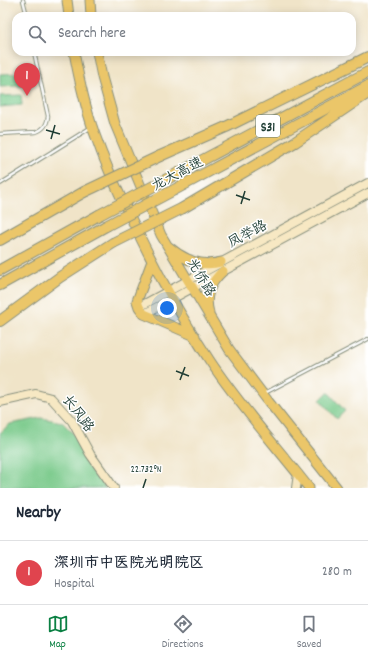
<!DOCTYPE html>
<html lang="en">
<head>
<meta charset="utf-8">
<style>
  :root { --surface:#fff; --page:#f6f6f7; --text:#1f2937; --muted:#747a83; --line:#e0e1e3; --accent:#0b8043 }
  body { margin:0; font-family:Dekko,"LXGW WenKai TC",sans-serif; background:var(--page); color:var(--text) }
  .you { position:absolute; left:167px; top:308px; width:14px; height:14px; margin:-10px; border:3px solid #fff; border-radius:50%; background:#1a73e8; box-shadow:0 0 0 6px #1a73e833 }
  .badge { display:grid; place-items:center; width:26px; height:26px; border-radius:50%; background:var(--accent); color:#fff; font-size:13px; font-weight:700 }
  .pin { position:absolute; translate:-50% -33px; filter:drop-shadow(0 1px 2px #0008) }
  .pin::after { content:''; position:absolute; top:21px; width:14px; height:12px; background:inherit; clip-path:polygon(0 0,100% 0,50% 100%) }
  .list { margin:0; padding:0; list-style:none }
  h2 { display:flex; justify-content:space-between; align-items:center; height:52px; margin:0; padding:0 16px; font-size:17px }
  h2 small { font-size:13px; font-weight:400; color:var(--muted) }
  .list li { display:grid; grid-template-columns:26px 1fr auto; gap:12px; align-items:center; box-sizing:border-box; height:64px; padding:0 16px; border-top:1px solid var(--line) }
  .list b { display:block; font-size:15px; white-space:nowrap }
  .list p { margin:0; font-size:13px; white-space:nowrap; color:var(--muted) }
  .list em { font-size:13px; font-style:normal; color:var(--muted) }
  .icon { flex:none; width:22px; height:22px; fill:none; stroke:currentColor; stroke-width:2; stroke-linecap:round; stroke-linejoin:round }
  .map { position:relative; flex:none; width:368px; height:488px; overflow:hidden }
  .search { position:absolute; background:var(--surface); box-shadow:0 2px 10px #0003; left:12px; right:12px; top:12px; height:44px; display:flex; align-items:center; gap:10px; box-sizing:border-box; padding:0 14px; border-radius:12px; color:var(--muted); font-size:15px }
  .sheet { height:116px; background:var(--surface) }
  nav { display:flex; justify-content:space-around; align-items:center; box-sizing:border-box; height:56px; border-top:1px solid var(--line); background:var(--surface); font-size:11px; color:var(--muted) }
  nav a { display:grid; justify-items:center; gap:2px }
  nav .on { color:var(--accent) }
  .map>svg:first-child { display:block }
  .green { fill:#7aca8b; stroke:#4c8460 }
  .lines { fill:none; stroke-linecap:round; stroke-linejoin:round }
  .lane-casing { stroke:#88907e; stroke-width:4.5 }
  .secondary-casing { stroke:#88907e; stroke-width:10 }
  .primary-casing { stroke:#88907e; stroke-width:11 }
  .highway-casing { stroke:#88907e; stroke-width:12 }
  .lane { stroke:#fff; stroke-width:2.5 }
  .secondary { stroke:#f7e8c3; stroke-width:8 }
  .primary { stroke:#ebc669; stroke-width:9 }
  .highway { stroke:#ebc669; stroke-width:10 }
  .highway-bridge-casing { stroke:#88907e; stroke-width:12; stroke-linecap:butt }
  .highway-bridge { stroke:#ebc669; stroke-width:10 }
  .ticks { fill:none; stroke:#1f3d34; stroke-width:1.5 }
  .labels { text-anchor:middle; stroke-width:3; stroke-linejoin:round; paint-order:stroke }
  .shield { fill:#fff; stroke:#627771; stroke-width:1 }
  .shield-label { font-size:13px; font-weight:bold; fill:#1f3d34 }
  .street-label { font-size:14px; fill:#1f3d34; stroke:#fff }
  .ticks-label { font-size:10px; text-anchor:middle; fill:#1f3d34; stroke:#fff; stroke-width:3; stroke-linejoin:round; paint-order:stroke }
</style>
</head>
<body>
<div class="map">
<svg width="368" height="488" viewBox="0 0 368 488">
  <rect width="100%" height="100%" fill="#fff"/>
  <filter id="ink" filterUnits="userSpaceOnUse"><feTurbulence type="fractalNoise" baseFrequency=".025" numOctaves="2"/><feDisplacementMap in="SourceGraphic" scale="8" xChannelSelector="R" yChannelSelector="G"/><feConvolveMatrix kernelMatrix="1 2 1 2 8 2 1 2 1" color-interpolation-filters="sRGB"/></filter>
  <filter id="wash" filterUnits="userSpaceOnUse"><feTurbulence type="fractalNoise" baseFrequency=".012" numOctaves="4" result="noise"/><feDisplacementMap in="SourceGraphic" scale="16" xChannelSelector="R" yChannelSelector="G"/><feGaussianBlur stdDeviation="0.9" result="paint"/><feColorMatrix in="noise" values="0 0 0 0 0 0 0 0 0 0 0 0 0 0 0 0 0 1.4 0 .05"/><feComposite in="paint" operator="in"/></filter>
  <g filter="url(#wash)">
    <rect width="100%" height="100%" fill="#f0e4c8"/>
    <path class="green" d="M21,73l1,13 -22,1v-13z
      M21,95l1,10 -22,2v-11z
      M328,392l17,19 -8,8 -17,-19z
      M41,418l21,4 14,14 13,28 17,24h-106v-55l10,-9z"/>
  </g>
  <g filter="url(#ink)">
    <g class="lines">
      <g class="lane-casing">
        <path id="lane" d="M23,0l4,16
          M0,134l36,-2c8,-3 11,-7 12,-16l-14,-64
          M0,184l90,-56
          M265,393l103,-54"/>
      </g>
      <g class="secondary-casing">
        <path id="secondary" d="M139,307l229,-124
          M144,314l224,-121
          M0,402l36,-8 15,4 21,23 18,33 24,34
          M296,488l2,-14"/>
      </g>
      <g class="primary-casing">
        <path id="primary" d="M67,0l2,16
          M90,0l1,16
          M74,52c5,27 11,54 20,80 10,29 23,58 37,86 23,49 49,98 79,143 30,45 66,85 99,127
          M97,52l5,25 13,47 46,111 68,114 39,52 69,87
          M169,247c15,13 33,20 52,15
          M152,261l-15,40 2,6 5,7 51,22
          M209,313c-5,-17 1,-30 14,-42"/>
      </g>
      <g class="highway-casing">
        <path id="highway" d="M160,156l66,-29 142,-70
          M167,179l201,-107
          M174,190l194,-104
          M183,208l112,-66 73,-49
          M0,240l84,-48
          M0,270l99,-55
          M0,285l106,-59
          M0,321l60,-44 53,-34"/>
      </g>
      <use href="#lane" class="lane"/>
      <use href="#secondary" class="secondary"/>
      <use href="#primary" class="primary"/>
      <use href="#highway" class="highway"/>
      <g class="highway-bridge-casing">
        <path id="highway-bridge" d="M84,192l76,-36
          M99,215l68,-36
          M106,226l68,-36
          M113,243l70,-35"/>
      </g>
      <use href="#highway-bridge" class="highway-bridge"/>
    </g>
  </g>
  <path class="ticks" d="M46,130l14,4M51,139l4,-14M236,195l14,5M241,204l4,-13M176,371l13,5M180,380l5,-13M143,488l3,-9"/>
  <g class="labels">
    <rect class="shield" x="256" y="115" width="24" height="22" rx="3"/>
    <g class="shield-label">
      <text x="268" y="131">S31</text>
    </g>
    <g class="street-label">
      <text transform="translate(177 173) rotate(-28)" y="5">龙大高速</text>
      <text transform="translate(247 233) rotate(-28)" y="5">凤举路</text>
      <text transform="translate(202 277) rotate(59)" y="5">光侨路</text>
      <text transform="translate(79 413) rotate(53)" y="5">长风路</text>
    </g>
  </g>
  <g class="ticks-label">
    <text x="146" y="472">22.732°N</text>
  </g>
</svg>
<div class="you"></div>
<div class="pin badge" style="left:27px;top:96px;background:#e0444e">1</div>
<div class="search"><svg class="icon" aria-label="search" viewBox="0 0 24 24"><circle cx="10" cy="10" r="6"/><path d="M15 15l6 6"/></svg>Search here</div>
</div>
<section class="sheet">
<h2>Nearby<small></small></h2>
<ul class="list">
<li><span class="badge" style="background:#e0444e">1</span><div><b>深圳市中医院光明院区</b><p>Hospital</p></div><em>280 m</em></li>
</ul>
</section>
<nav>
<a class="on"><svg class="icon" aria-label="map" viewBox="0 0 24 24"><path d="M3 6l6-2 6 2 6-2v14l-6 2-6-2-6 2zM9 4v14M15 6v14"/></svg>Map</a>
<a><svg class="icon" aria-label="directions" viewBox="0 0 24 24"><path d="M12 3l9 9-9 9-9-9zM9 14v-3h6M13 9l2 2-2 2"/></svg>Directions</a>
<a><svg class="icon" aria-label="saved" viewBox="0 0 24 24"><path d="M7 4h10v16l-5-4-5 4z"/></svg>Saved</a>
</nav>
</body>
</html>
